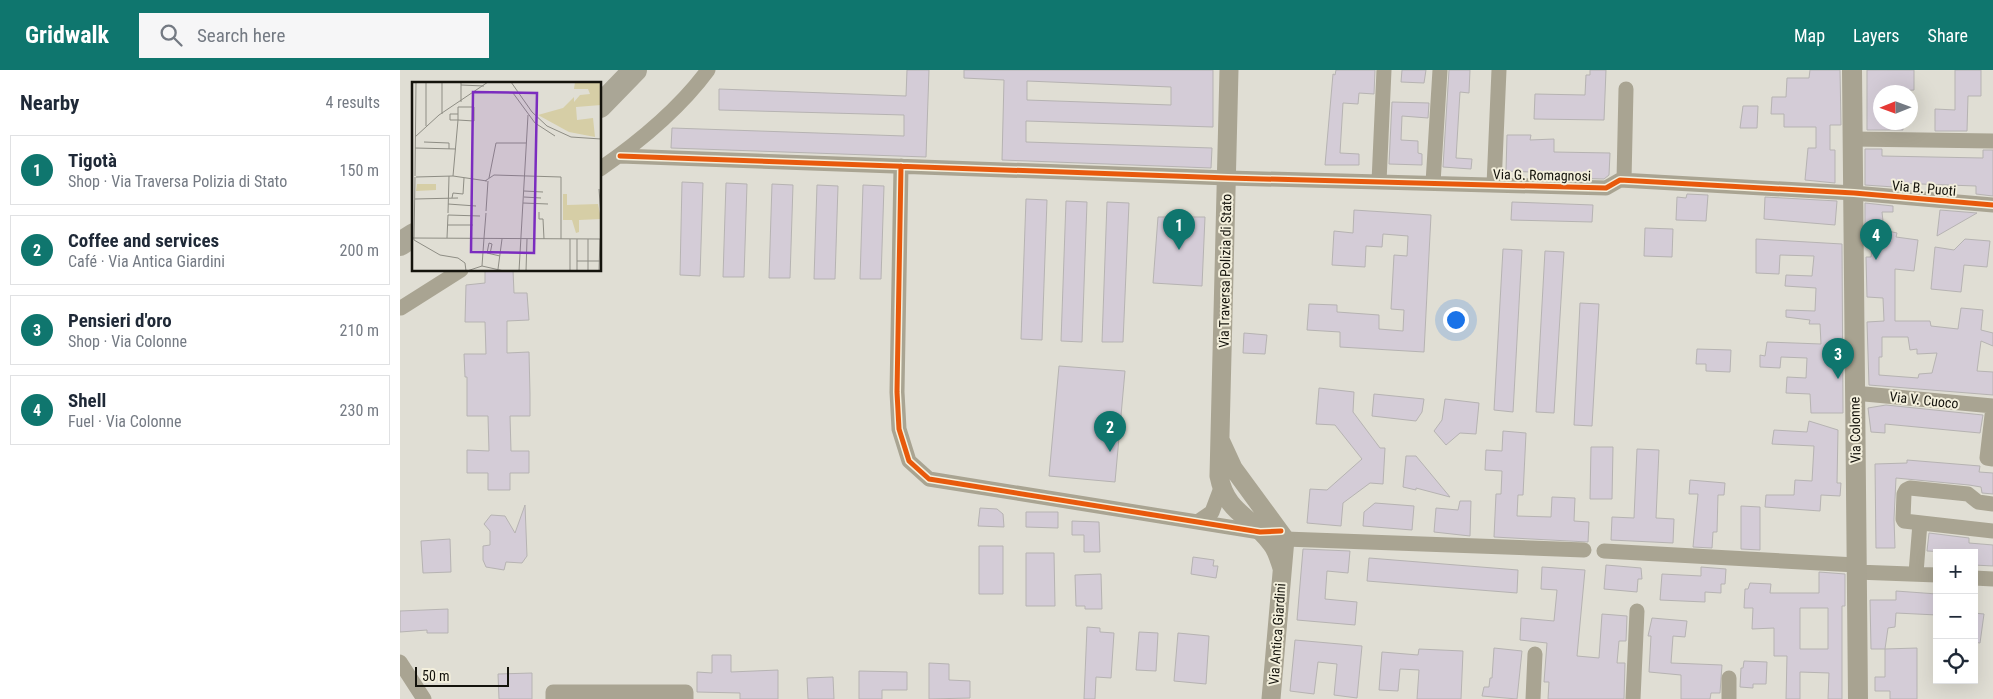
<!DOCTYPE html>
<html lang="en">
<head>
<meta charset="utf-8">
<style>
  :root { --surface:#fff; --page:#f6f6f7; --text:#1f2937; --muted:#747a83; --line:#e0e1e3; --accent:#0f766e }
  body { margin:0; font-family:"Roboto Condensed",sans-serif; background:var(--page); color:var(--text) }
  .controls { position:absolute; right:15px; bottom:15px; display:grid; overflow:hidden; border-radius:0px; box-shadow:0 5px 20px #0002 }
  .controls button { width:45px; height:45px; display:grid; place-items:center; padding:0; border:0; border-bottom:1px solid var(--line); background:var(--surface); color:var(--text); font:25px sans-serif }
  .compass { position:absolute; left:1473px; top:15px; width:45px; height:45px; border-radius:50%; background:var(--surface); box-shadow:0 5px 20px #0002; rotate:269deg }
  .scale { position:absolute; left:15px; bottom:12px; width:94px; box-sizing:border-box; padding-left:5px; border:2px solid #14130c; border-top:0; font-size:14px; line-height:18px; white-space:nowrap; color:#14130c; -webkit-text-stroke:4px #f3efdc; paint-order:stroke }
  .you { position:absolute; left:1055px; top:249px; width:18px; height:18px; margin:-12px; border:4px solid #fff; border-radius:50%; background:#1a73e8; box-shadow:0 0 0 8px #1a73e833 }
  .badge { display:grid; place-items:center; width:32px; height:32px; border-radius:50%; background:var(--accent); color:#fff; font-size:16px; font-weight:700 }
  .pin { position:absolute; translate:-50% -41px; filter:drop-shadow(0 1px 2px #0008) }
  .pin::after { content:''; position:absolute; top:26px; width:18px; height:15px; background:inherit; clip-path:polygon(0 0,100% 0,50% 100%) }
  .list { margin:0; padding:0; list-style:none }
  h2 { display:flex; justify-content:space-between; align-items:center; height:65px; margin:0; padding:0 20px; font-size:21px }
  h2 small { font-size:16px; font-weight:400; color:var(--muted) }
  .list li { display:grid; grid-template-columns:32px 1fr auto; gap:15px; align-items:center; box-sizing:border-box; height:70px; margin:0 10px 10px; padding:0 10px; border:1px solid var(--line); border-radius:0px }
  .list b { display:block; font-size:19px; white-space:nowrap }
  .list p { margin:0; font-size:16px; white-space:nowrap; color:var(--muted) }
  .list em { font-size:16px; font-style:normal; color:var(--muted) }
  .icon { flex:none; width:28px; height:28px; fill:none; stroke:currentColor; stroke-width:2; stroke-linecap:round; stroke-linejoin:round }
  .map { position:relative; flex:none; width:1593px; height:629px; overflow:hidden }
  header { display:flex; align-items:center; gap:30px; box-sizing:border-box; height:70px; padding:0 25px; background:var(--accent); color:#fff }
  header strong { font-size:24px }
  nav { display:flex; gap:28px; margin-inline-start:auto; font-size:18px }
  .search { width:350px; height:45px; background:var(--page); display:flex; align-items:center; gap:12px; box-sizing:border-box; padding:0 18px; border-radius:0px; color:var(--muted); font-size:19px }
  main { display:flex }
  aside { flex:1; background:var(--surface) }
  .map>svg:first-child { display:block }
  .building { fill:#d4ccd7; stroke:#b6b3b2; fill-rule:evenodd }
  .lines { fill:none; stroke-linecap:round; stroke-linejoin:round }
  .minor { stroke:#a9a492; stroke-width:15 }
  .tertiary { stroke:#a9a492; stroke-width:19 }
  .secondary { stroke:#a8a391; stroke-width:20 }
  .trunk { stroke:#aaa696; stroke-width:24 }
  .cycleway-casing { stroke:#f3efdc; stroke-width:8 }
  .cycleway { stroke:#e8590c; stroke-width:5 }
  .labels { text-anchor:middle; stroke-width:4; stroke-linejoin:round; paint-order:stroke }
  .street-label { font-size:14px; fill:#14130c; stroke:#f3efdc }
  .inset-road { fill:none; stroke:#8e8d84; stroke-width:1 }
  .view { fill:#7b2cbf; fill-opacity:0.15; stroke:#7b2cbf; stroke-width:2.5 }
  .inset-edge { fill:none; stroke:#14130c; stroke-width:2.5 }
</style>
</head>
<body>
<header>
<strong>Gridwalk</strong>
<div class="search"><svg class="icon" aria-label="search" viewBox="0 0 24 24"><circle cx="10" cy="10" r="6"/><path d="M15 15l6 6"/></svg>Search here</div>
<nav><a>Map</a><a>Layers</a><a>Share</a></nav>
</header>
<main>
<aside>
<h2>Nearby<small>4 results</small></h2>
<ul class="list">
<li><span class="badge">1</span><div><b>Tigotà</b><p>Shop · Via Traversa Polizia di Stato</p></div><em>150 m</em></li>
<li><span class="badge">2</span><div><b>Coffee and services</b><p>Café · Via Antica Giardini</p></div><em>200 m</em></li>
<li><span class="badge">3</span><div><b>Pensieri d'oro</b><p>Shop · Via Colonne</p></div><em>210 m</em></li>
<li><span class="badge">4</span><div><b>Shell</b><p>Fuel · Via Colonne</p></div><em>230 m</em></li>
</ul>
</aside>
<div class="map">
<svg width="1593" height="629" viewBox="0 0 1593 629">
  <rect width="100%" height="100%" fill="#e0ded4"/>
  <path class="building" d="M507,0h22l-3,87 -255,-9 1,-20 232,8v-21l-185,-5v-21l187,7z
    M564,0h249v57l-187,-6v21l186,6 -1,20 -209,-8 2,-80 -40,-2zM627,11l144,6v18l-144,-5z
    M936,0h39l-1,24 -15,-1 -1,11 -15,-1 -3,50 19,1v11h-34l8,-91 2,1z
    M1002,0h24l-2,13 -23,-1z
    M1049,0h21l-1,23 -9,-1 -4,66 16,1 -1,10 -28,-2z
    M1190,0h16l-2,50 -70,-1 1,-25 50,1 1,-20h4z
    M1410,0h30l1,55h-11v25h5v33l-30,-3 3,-32h8v-21h-32v-13h-13l1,-17h14l1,-19h22z
    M1467,0h47v20l-34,2v30h23v8h-36z
    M1555,0h26v26h-13l-1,35h-32v-22l20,1z
    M992,32l37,1 -1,15 -26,-2 -1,24 17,1v12l4,1v11l-33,-1z
    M1343,36h15l-1,22h-17z
    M1107,65h24l-1,5 24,-1v13l56,1 -1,22 -5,4 -74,-2v-5l-24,-1z
    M1465,79h17v7l101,2v-8h10v46l-17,-2v-8l-82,-3v4l-29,-2z
    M282,112l21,1 -3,93 -20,-1z
    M326,113l21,1 -3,93h-21z
    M372,114l21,1 -3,93h-21z
    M417,115l21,1 -3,93h-21z
    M463,115l21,1 -3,93h-21z
    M1287,124l21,1 -2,26 -30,-1 1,-23 9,1z
    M1365,127l72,4 -2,24 -71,-6z
    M626,129l21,1 -5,140 -21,-1z
    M666,131l21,1 -5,140 -21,-1z
    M707,132l22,1 -6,139h-21z
    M1112,132l81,3 -1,17 -81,-2z
    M1465,133l28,3v6h-11l2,18 13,3 -1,4 22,3 -4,31 -19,-2v52h35l1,5 27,3 3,-21 22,2 -2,20 12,3v13l-12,-5 -4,30 16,1v23l-124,-10 -2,-63 17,-1 -1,-23 -16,-1 -1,-40h5l3,-29 -9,-2zM1482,267h26l2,13 7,-1v5l20,-1 -5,20 -13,1 -1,4 -39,-3v-18h3z
    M954,140l77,5 -7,137 -84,-5v-15l-33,-2 2,-26 28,1v7l42,3v14l24,2 1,-21 -13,-1 3,-54 13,1 1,-20 -25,-2 -1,13 -16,-1 -1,21 -33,-2 2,-34 19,2z
    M1540,140l37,3 -40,23z
    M758,147h47l-3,69 -49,-3z
    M1245,158l28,1 -1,28 -28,-1z
    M1356,169l86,5 1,169h-32l-1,-19 -24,-1 1,-16 19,1 1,-20 -26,-1 -1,11 -20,-1v-12l5,1 2,-14 54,2 -1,-20h-11l1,-4 -24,-3v-7l29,1 1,-23 -31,-2 1,-11 26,1 2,-20 -34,-1 -1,19 -23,-1z
    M1565,169l25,2 -3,26 -23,-2 -3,27 -30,-3 4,-42 19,3z
    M1103,179l19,1 -9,162 -19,-2z
    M1145,181l19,1 -10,161 -18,-1z
    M85,200h28l1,23h13l2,27 -22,1v32l22,-1 1,42v22h-20l1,35h18v22h-19v17h-22v-17h-21v-23l22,1 -1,-35h-21v-39h-2l-1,-23h22l-1,-32h-20l1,-37 19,-2z
    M1180,233l19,1 -7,122 -18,-1z
    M844,263l23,2 -2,19 -22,-1z
    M1297,279l34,1 -1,22 -24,-1v-7h-10z
    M659,296l66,5 -10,111 -66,-6z
    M919,318l35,4 -1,20 27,36h5l-2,36 -13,-1 -27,20 -2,23 -34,-3 3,-34 17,1 35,-31 -27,-34 -19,-1z
    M974,324l50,5 -2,13 -6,9 -44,-5z
    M1045,329l34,4 -3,31 -16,-1 -14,12 -12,-14 8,-11z
    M1486,335l97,10 -3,18 -95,-9v9l-14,-1 -3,-24z
    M1409,351l29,9 -1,53h4l-1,13 -19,-1 -1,16 -55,-4 1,-12h28l1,-15 17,1 2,-35 -42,-2 2,-14 33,2z
    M1103,361l23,2 -3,62h-5l-1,21 34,1 1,-20 23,1 -1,23 15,1 -1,20 -94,-5 2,-43h5l1,-23 -17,-1 1,-20 16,1z
    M1191,377h22l-1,52h-22z
    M1237,379l22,1 -3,68 18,1 -1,24 -62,-3 1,-23 22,1z
    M1006,386h10l34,41 -34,-9v2l-13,-3z
    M1507,390l73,6 -1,6 14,1v21l-11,-1 -1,-6 -12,-2 -73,-7 -2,41 1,29h-19l-1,-84 32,-1z
    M1290,410l35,3 -1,12h-6l-1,37h-4l-1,16 -19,-1 5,-53h-9z
    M1060,431h11l-1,35 -36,-4 2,-24 22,2z
    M975,433l39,3 -2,24 -49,-4 1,-14z
    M125,435l2,51 -5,7 -16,-1 -2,8 -18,-3 -3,-7v-14l7,-1v-14l-6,-7 7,-9 14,1 10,17z
    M1341,436l19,1v43l-19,-1z
    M580,438l17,1 6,5 1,13 -26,-1z
    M626,442h32v16l-32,-1z
    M672,451l27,1 1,30h-16v-17h-12z
    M1529,463l40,5v5l24,2v21l-19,-1v-12l-47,-2z
    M50,469l1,33 -28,1 -2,-32z
    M579,476h24v48h-24z
    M903,479l47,2 -2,22 -21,-2 -2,28 32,3 -2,23 -58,-5z
    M626,483h28l1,53h-29z
    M793,487l21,3 -1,6h5l-2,12 -25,-4z
    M969,488l149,12 -1,23 -150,-12z
    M1206,495l35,3 1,11h-4l-1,13 -33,-3z
    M1142,497l43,3 -8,86 22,2 3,-44 25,2 -1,25h-7l-2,22h8l-1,36h-76l1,-17h-5l3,-39 -27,-3 1,-22 33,3 3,-31 -16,-1z
    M1301,497l25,2 -1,15h-4v9l-16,-1v10l-45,-2 2,-26 39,2z
    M1419,502l26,2v32h-3v93h-14l1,-26 -29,-1v27h-14l1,-43h-13v-28l-22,1 1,-21h-9l1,-19h3l2,-6 21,1 -1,9h49zM1400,538h28v41h-28z
    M701,504l1,35h-17v-3h-9l-1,-31z
    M1496,521l41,3v21l-41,-2 -1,14 -7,1 -3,21 32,-1v51h-27v-8h-15v-14h10v-28h-14l-1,-49h26z
    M48,539v24h-21v-3l-27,2v-21z
    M1574,543l10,1 -4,29 -6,-1z
    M1252,548l35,3 -2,16 -12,-1 -2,27 51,2 -2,28h-9l-1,6h-29v-24l-32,-3 2,-36h-3z
    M687,557l13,1v4l14,1 -3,45 -15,-1 -1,22h-11z
    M739,562l19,1 -2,38 -20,-1z
    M778,563l31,3 -3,48 -32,-3z
    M895,570l67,6 -5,52 -23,-3 3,-31 -19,-2 -4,32 -24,-3z
    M1094,578l28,3 -5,48 -35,-3 2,-9h5l1,-9h2z
    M1019,579l44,2 -2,48h-44l2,-29 -19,-1 -2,22 -19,-1 3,-38 36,3z
    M312,585h19v17l47,-2v29h-38v-6l-43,-1v-20l15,1z
    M1344,591l23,1 -1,22h-13v4l-13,-1 1,-19h2z
    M529,593l20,1v16l21,1v17l-41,1z
    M459,601l48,1v18h-25v9h-23z
    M132,603v26h-33l-1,-25z
    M433,607l1,22h-26l-1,-21z"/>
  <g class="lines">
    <path class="minor" d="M1453,69l140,2
      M220,86l608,22 378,10 14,-8 234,13 139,12
      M501,96l-4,226 2,37 10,32 20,18 331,53
      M200,99c39,-27 80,-61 108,-99
      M1224,110l2,-91
      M979,112l5,-112
      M1033,113l7,-113
      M1094,115l5,-115
      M1,238l60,-38
      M1454,323l139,13
      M1593,337l-6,51 6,1
      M1593,434l-15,-2 -10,-8 -58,-6 -4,2 -2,4 -1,25 1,2 89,10
      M799,451l13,-9 9,-24
      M885,469l299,11
      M1204,481l252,14
      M1456,502l81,3
      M1516,503l4,-50
      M1574,508l19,1
      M0,592l24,37
      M1329,608v21
      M153,629v-7h133v7
      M1133,629l2,-45
      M1233,629l4,-88"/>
    <path class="tertiary" d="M829,0l-10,406c7,37 32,40 52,67 6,7 8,16 11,25
      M821,372l12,26 52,71 -14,160"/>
    <path class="secondary" d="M1452,0l6,629"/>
    <path class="trunk" d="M200,36l35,-36
      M0,174l14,-9"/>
    <g class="cycleway-casing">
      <path id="cycleway" d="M220,86l608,22 378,10 14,-8 234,13 139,12
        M501,96l-4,226 2,37 10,32 20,18 331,53 21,-1"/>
    </g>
    <use href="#cycleway" class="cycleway"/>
  </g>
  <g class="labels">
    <g class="street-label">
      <text transform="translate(1142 105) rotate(1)" y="5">Via G. Romagnosi</text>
      <text transform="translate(1524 118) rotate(5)" y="5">Via B. Puoti</text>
      <text transform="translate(825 201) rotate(-89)" y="5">Via Traversa Polizia di Stato</text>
      <text transform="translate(1524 330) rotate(6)" y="5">Via V. Cuoco</text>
      <text transform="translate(1455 360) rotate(-91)" y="5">Via Colonne</text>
      <text transform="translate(877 564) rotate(-86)" y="5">Via Antica Giardini</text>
    </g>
  </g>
  <g transform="translate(12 12)">
    <rect width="189" height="189" fill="#e0ded4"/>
    <path d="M163,0h26v23l-25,2 1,13 16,-2 2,19 -26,-5 -31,-17 25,-7 11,-11v5l6,-7 10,-1 -2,-5h-14zM5,102h19v6l-20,1zM151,112h4v11l31,-1 3,15 -22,1v12l-3,1 -4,-13h-9z" fill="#d6cea6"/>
    <path class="inset-road" d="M99,0l21,30 15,14 24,11 30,2M49,3l23,1M101,11l22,30 20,13M49,20v-20M30,32v-32M14,44v-44M3,55l24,-22 49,-33M12,60l25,1v6M3,66l41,1M3,94l1,-94M41,94l5,-56v-13h16v14l-16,-1h-8v-6h8M3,95l-1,63 26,15 18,3 7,5 1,8M4,95l37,-1 34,5M77,96l7,-35h30M73,99l9,-6 67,2v62M187,107l2,27M112,109l19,1M112,115l17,1M40,116l1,-5 10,1 1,-16M3,117l43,-1M111,121l25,1M36,122l28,2M74,129l2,-30M127,130v7h4l1,20M36,131l1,-37M36,143h25M0,156l189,1M35,156l1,-23 32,1M72,156l2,-25M78,172l2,-10 -3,-1 -2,10 13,3M165,179h23M70,184l2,-28M86,187l4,-30M55,189l15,-5 22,5M107,189l9,-156M114,189l1,-32M158,189v-32M165,189v-32M176,189v-32M187,189l1,-32"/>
    <path class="view" d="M61,10l64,1 -3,160 -63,-1z"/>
    <rect width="189" height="189" class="inset-edge"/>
  </g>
</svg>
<div class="controls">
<button>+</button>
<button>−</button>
<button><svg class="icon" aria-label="locate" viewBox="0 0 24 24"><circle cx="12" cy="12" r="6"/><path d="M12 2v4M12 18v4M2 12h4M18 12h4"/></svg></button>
</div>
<svg class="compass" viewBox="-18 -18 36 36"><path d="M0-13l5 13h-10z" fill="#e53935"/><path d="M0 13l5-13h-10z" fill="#747a83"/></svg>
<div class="scale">50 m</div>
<div class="you"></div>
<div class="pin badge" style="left:779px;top:180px">1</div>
<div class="pin badge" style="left:710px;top:382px">2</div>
<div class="pin badge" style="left:1438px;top:309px">3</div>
<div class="pin badge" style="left:1476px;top:190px">4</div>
</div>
</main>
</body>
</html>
